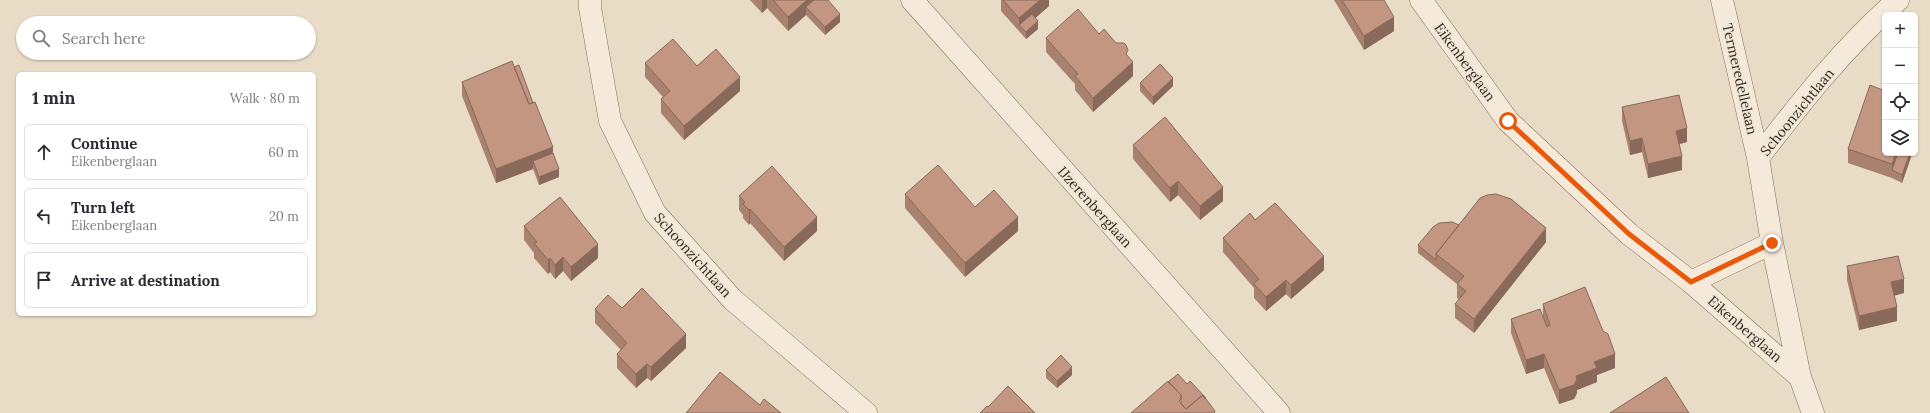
<!DOCTYPE html>
<html lang="en">
<head>
<meta charset="utf-8">
<style>
  :root { --surface:#fff; --page:#f7f7f7; --text:#2b2b33; --muted:#7c7c81; --line:#e1e1e2 }
  body { margin:0; font-family:Lora,serif; background:var(--page); color:var(--text) }
  .controls { position:absolute; right:12px; top:12px; display:grid; overflow:hidden; border-radius:6px; box-shadow:0 1px 3px #0004 }
  .controls button { width:36px; height:36px; display:grid; place-items:center; padding:0; border:0; border-bottom:1px solid var(--line); background:var(--surface); color:var(--text); font:20px sans-serif }
  .stop { position:absolute; width:12px; height:12px; margin:-9px; border:3px solid #ea580c; border-radius:50%; background:#fff }
  .stop.end { background:#ea580c; border-color:#fff; box-shadow:0 1px 4px #0008 }
  .list { margin:0; padding:0; list-style:none }
  h2 { display:flex; justify-content:space-between; align-items:center; height:52px; margin:0; padding:0 16px; font-size:17px }
  h2 small { font-size:13px; font-weight:400; color:var(--muted) }
  .list li { display:grid; grid-template-columns:26px 1fr auto; gap:12px; align-items:center; box-sizing:border-box; height:56px; margin:0 8px 8px; padding:0 8px; border:1px solid var(--line); border-radius:6px }
  .list b { display:block; font-size:15px; white-space:nowrap }
  .list p { margin:0; font-size:13px; white-space:nowrap; color:var(--muted) }
  .list em { font-size:13px; font-style:normal; color:var(--muted) }
  .icon { flex:none; width:22px; height:22px; fill:none; stroke:currentColor; stroke-width:2; stroke-linecap:round; stroke-linejoin:round }
  .map { position:relative; flex:none; width:1930px; height:413px; overflow:hidden }
  .search { position:absolute; background:var(--surface); box-shadow:0 1px 3px #0004; left:16px; top:16px; width:300px; height:44px; display:flex; align-items:center; gap:10px; box-sizing:border-box; padding:0 14px; border-radius:22px; color:var(--muted); font-size:15px }
  .panel { position:absolute; background:var(--surface); box-shadow:0 1px 3px #0004; left:16px; top:72px; width:300px; height:244px; border-radius:6px }
  .map>svg:first-child { display:block }
  .lines { fill:none; stroke-linecap:round; stroke-linejoin:round }
  .minor-casing { stroke:#836e5e; stroke-width:23 }
  .minor { stroke:#f5ead9; stroke-width:22 }
  .wall { fill:#a8816f }
  .shaded-wall { fill:#88695a }
  .building { fill:#c39681; stroke:#88695a }
  .route { stroke:#ea580c; stroke-width:5 }
  .labels { text-anchor:middle; stroke-width:4; stroke-linejoin:round; paint-order:stroke }
  .street-label { font-size:14px; fill:#352820; stroke:#f1e7d5 }
</style>
</head>
<body>
<div class="map">
<svg width="1930" height="413" viewBox="0 0 1930 413">
  <rect width="100%" height="100%" fill="#e9dcc7"/>
  <g class="lines">
    <g class="minor-casing">
      <path id="minor" d="M590,0v8l20,113 45,92 77,86 134,114
        M912,0l367,413
        M1421,0l87,121 121,113 62,48 109,95
        M1722,0l36,158
        M1691,282l81,-39
        M1813,413l-13,-36 -28,-134 -14,-85c43,-56 87,-112 140,-158"/>
    </g>
    <use href="#minor" class="minor"/>
  </g>
  <path class="wall" d="M750,0h78l12,22 -15,13 -19,-20 -18,16 -21,-23 -5,5z
    M1001,0h48v6l-14,12 3,11 -12,10 -25,-28z
    M1334,0h50l10,31 -30,19z
    M1099,34l29,22 5,20 -40,36 -18,-22v-6l-29,-32v-14z
    M645,63l95,28 -56,49 -23,-27v-14l2,-2 -18,-20z
    M462,82l91,71 6,24 -20,8 -6,-16 -37,14 -34,-87z
    M1140,83l33,3 -20,19 -13,-14z
    M1622,107l65,35 -8,2 3,26 -34,8 -6,-26 -12,3 -8,-34z
    M1133,145l90,56 -23,19 -22,-25 -8,7 -37,-43z
    M1848,149l37,4h26v4l-9,26 -10,-5 -44,-15z
    M905,194l70,13 43,24 -53,46 -60,-69z
    M739,196l78,35 -33,30 -34,-38 -1,2 -6,-7v-3l-4,-5z
    M1255,220l69,50 -33,29 -5,-5 -20,17 -12,-13v-10l-31,-36v-14z
    M1459,225l87,17 -72,91 -19,-15v-14l4,-5 -2,-1v-14l-39,-31v-8z
    M524,226l74,32 -27,23 -8,-10 -8,8 -5,-7 -2,2 -14,-16v-5l-10,-13z
    M1847,266l57,27 -10,3 3,25 -38,9 -12,-50z
    M1543,304l72,64 -18,7v7l-20,8v3l-3,6 -15,5 -15,-36 -18,6 -15,-41v-14l32,-3z
    M622,308l64,40 -35,33 -4,-3 -11,10 -19,-20v-14l4,-4 -26,-27v-14z
    M1046,370l26,5 -15,13 -11,-10z"/>
  <path class="shaded-wall" d="M762,0h5v8l-5,5z
    M807,0h16l-17,7v8l-18,16v-14z
    M1040,0h9v6l-26,23 -4,-4v-7z
    M840,14v8l-15,13v-8z
    M1394,17v14l-30,19v-14z
    M1038,21v8l-12,10v-7z
    M1133,62v14l-40,36v-14z
    M740,77v14l-56,49v-14z
    M1173,78v8l-20,19v-8z
    M1687,128v14l-11,3v-14z
    M1642,138v14l-12,3v-14z
    M553,147v14h-20v8l-37,14v-14z
    M1896,153h5l-9,17v-6z
    M1910,153h1v4l-9,26v-8z
    M1682,156v14l-34,8v-14z
    M559,169v8l-20,8v-8z
    M1178,181v14l-8,7v-14z
    M1223,187v14l-23,19v-14z
    M750,209v14l-1,2v-15z
    M817,217v14l-33,30v-14z
    M1018,217v14l-53,46v-14z
    M1546,228v14l-72,91v-14z
    M598,244v14l-27,23v-14z
    M1324,256v14l-33,29v-14z
    M563,257v14l-8,8v-14z
    M550,258v14l-2,2v-14z
    M1904,279v14l-13,3v-14z
    M1286,280v14l-20,17v-14z
    M1897,307v14l-38,9v-14z
    M686,334v14l-35,33v-14z
    M1544,354v14l-18,6v-14z
    M1615,354v14l-18,7v7l-20,8v3l-3,6 -15,5v-14l35,-28z
    M647,364v14l-11,10v-14z
    M1072,367v8l-15,13v-7z"/>
  <path class="building" d="M773,0h34l-19,17z
    M814,0h14l12,14 -15,13 -19,-20z
    M1003,0h37l-21,18z
    M1342,0h42l10,17 -30,19z
    M1078,9l21,25 5,-5 12,14h8l2,2 2,5 -2,4 7,8 -40,36 -18,-22 3,-2 -32,-36z
    M1032,14l6,7 -12,11 -7,-7z
    M673,39l24,27 19,-17 24,28 -56,49 -23,-27 9,-8 -25,-28z
    M512,61l17,43 6,-2 18,45 -57,22 -34,-87z
    M1160,64l13,14 -20,19 -13,-14z
    M519,65l14,38 -4,1 -15,-37z
    M1870,85l15,6v62h11l-4,11 -44,-15z
    M1679,95l8,33 -11,3 6,25 -34,8 -6,-26 -12,3 -8,-34z
    M1165,117l58,70 -23,19 -22,-25 -8,7 -37,-43z
    M553,153l6,16 -20,8 -6,-16z
    M1898,153h12l-8,22 -10,-5z
    M938,165l37,42 19,-17 24,27 -53,46 -60,-69z
    M772,166l45,51 -33,30 -34,-38 -1,1 -6,-6 2,-2 -6,-6z
    M1496,194l15,5 35,29 -72,91 -19,-15 11,-13 -9,-7 7,-8 -28,-22 44,-56 7,-3z
    M560,197l38,47 -27,23 -8,-10 -8,8 -5,-7 -2,2 -14,-17 3,-1 -13,-16z
    M1275,203l49,53 -33,29 -5,-5 -20,17 -12,-13 5,-5 -36,-41 27,-25 5,7z
    M1452,222l7,3 -23,29v6l-18,-15 15,-18 6,-4z
    M1898,256l6,23 -13,3 6,25 -38,9 -12,-50z
    M1585,287l18,44 5,3 7,20 -21,8 3,6 -21,8 1,3 -3,6 -15,5 -15,-36 -18,6 -15,-41 29,-10 7,18 3,-2 -7,-21z
    M642,288l44,46 -35,33 -4,-3 -11,10 -19,-20 10,-11 -32,-34 13,-14 14,13z
    M1061,355l11,12 -15,14 -11,-11z
    M720,372l40,33 4,-6 17,14h-95z
    M1178,374l9,10 3,-3 16,17 -1,1 -2,-4 -17,14 -5,-5v-9l-13,-13z
    M1666,377l23,36h-79z
    M1168,381l13,14v4l-2,2 7,8 17,-14 12,16 -1,2h-83z
    M1008,386l27,27h-55l7,-7 1,1z"/>
  <g class="lines">
    <path class="route" d="M1508,121l121,113 62,48 81,-39"/>
  </g>
  <g class="labels">
    <g class="street-label">
      <text transform="translate(1465 62) rotate(54)" y="5">Eikenberglaan</text>
      <text transform="translate(1740 79) rotate(77)" y="5">Termeredellelaan</text>
      <text transform="translate(1797 112) rotate(-51)" y="5">Schoonzichtlaan</text>
      <text transform="translate(1095 207) rotate(48)" y="5">IJzerenberglaan</text>
      <text transform="translate(693 255) rotate(48)" y="5">Schoonzichtlaan</text>
      <text transform="translate(1745 329) rotate(41)" y="5">Eikenberglaan</text>
    </g>
  </g>
</svg>
<div class="controls">
<button>+</button>
<button>−</button>
<button><svg class="icon" aria-label="locate" viewBox="0 0 24 24"><circle cx="12" cy="12" r="6"/><path d="M12 2v4M12 18v4M2 12h4M18 12h4"/></svg></button>
<button><svg class="icon" aria-label="layers" viewBox="0 0 24 24"><path d="M12 4l9 5-9 5-9-5zM3 14l9 5 9-5"/></svg></button>
</div>
<div class="stop" style="left:1508px;top:121px"></div>
<div class="stop end" style="left:1772px;top:243px"></div>
<div class="search"><svg class="icon" aria-label="search" viewBox="0 0 24 24"><circle cx="10" cy="10" r="6"/><path d="M15 15l6 6"/></svg>Search here</div>
<section class="panel">
<h2>1 min<small>Walk · 80 m</small></h2>
<ul class="list">
<li><svg class="icon" aria-label="ahead" viewBox="0 0 24 24"><path d="M12 20V5M6 11l6-6 6 6"/></svg><div><b>Continue</b><p>Eikenberglaan</p></div><em>60 m</em></li>
<li><svg class="icon" aria-label="left" viewBox="0 0 24 24"><path d="M17 20v-9H6M10 6l-5 5 5 5"/></svg><div><b>Turn left</b><p>Eikenberglaan</p></div><em>20 m</em></li>
<li><svg class="icon" aria-label="arrive" viewBox="0 0 24 24"><path d="M6 21V4h12l-3 4 3 4H6"/></svg><div><b>Arrive at destination</b></div></li>
</ul>
</section>
</div>
</body>
</html>
